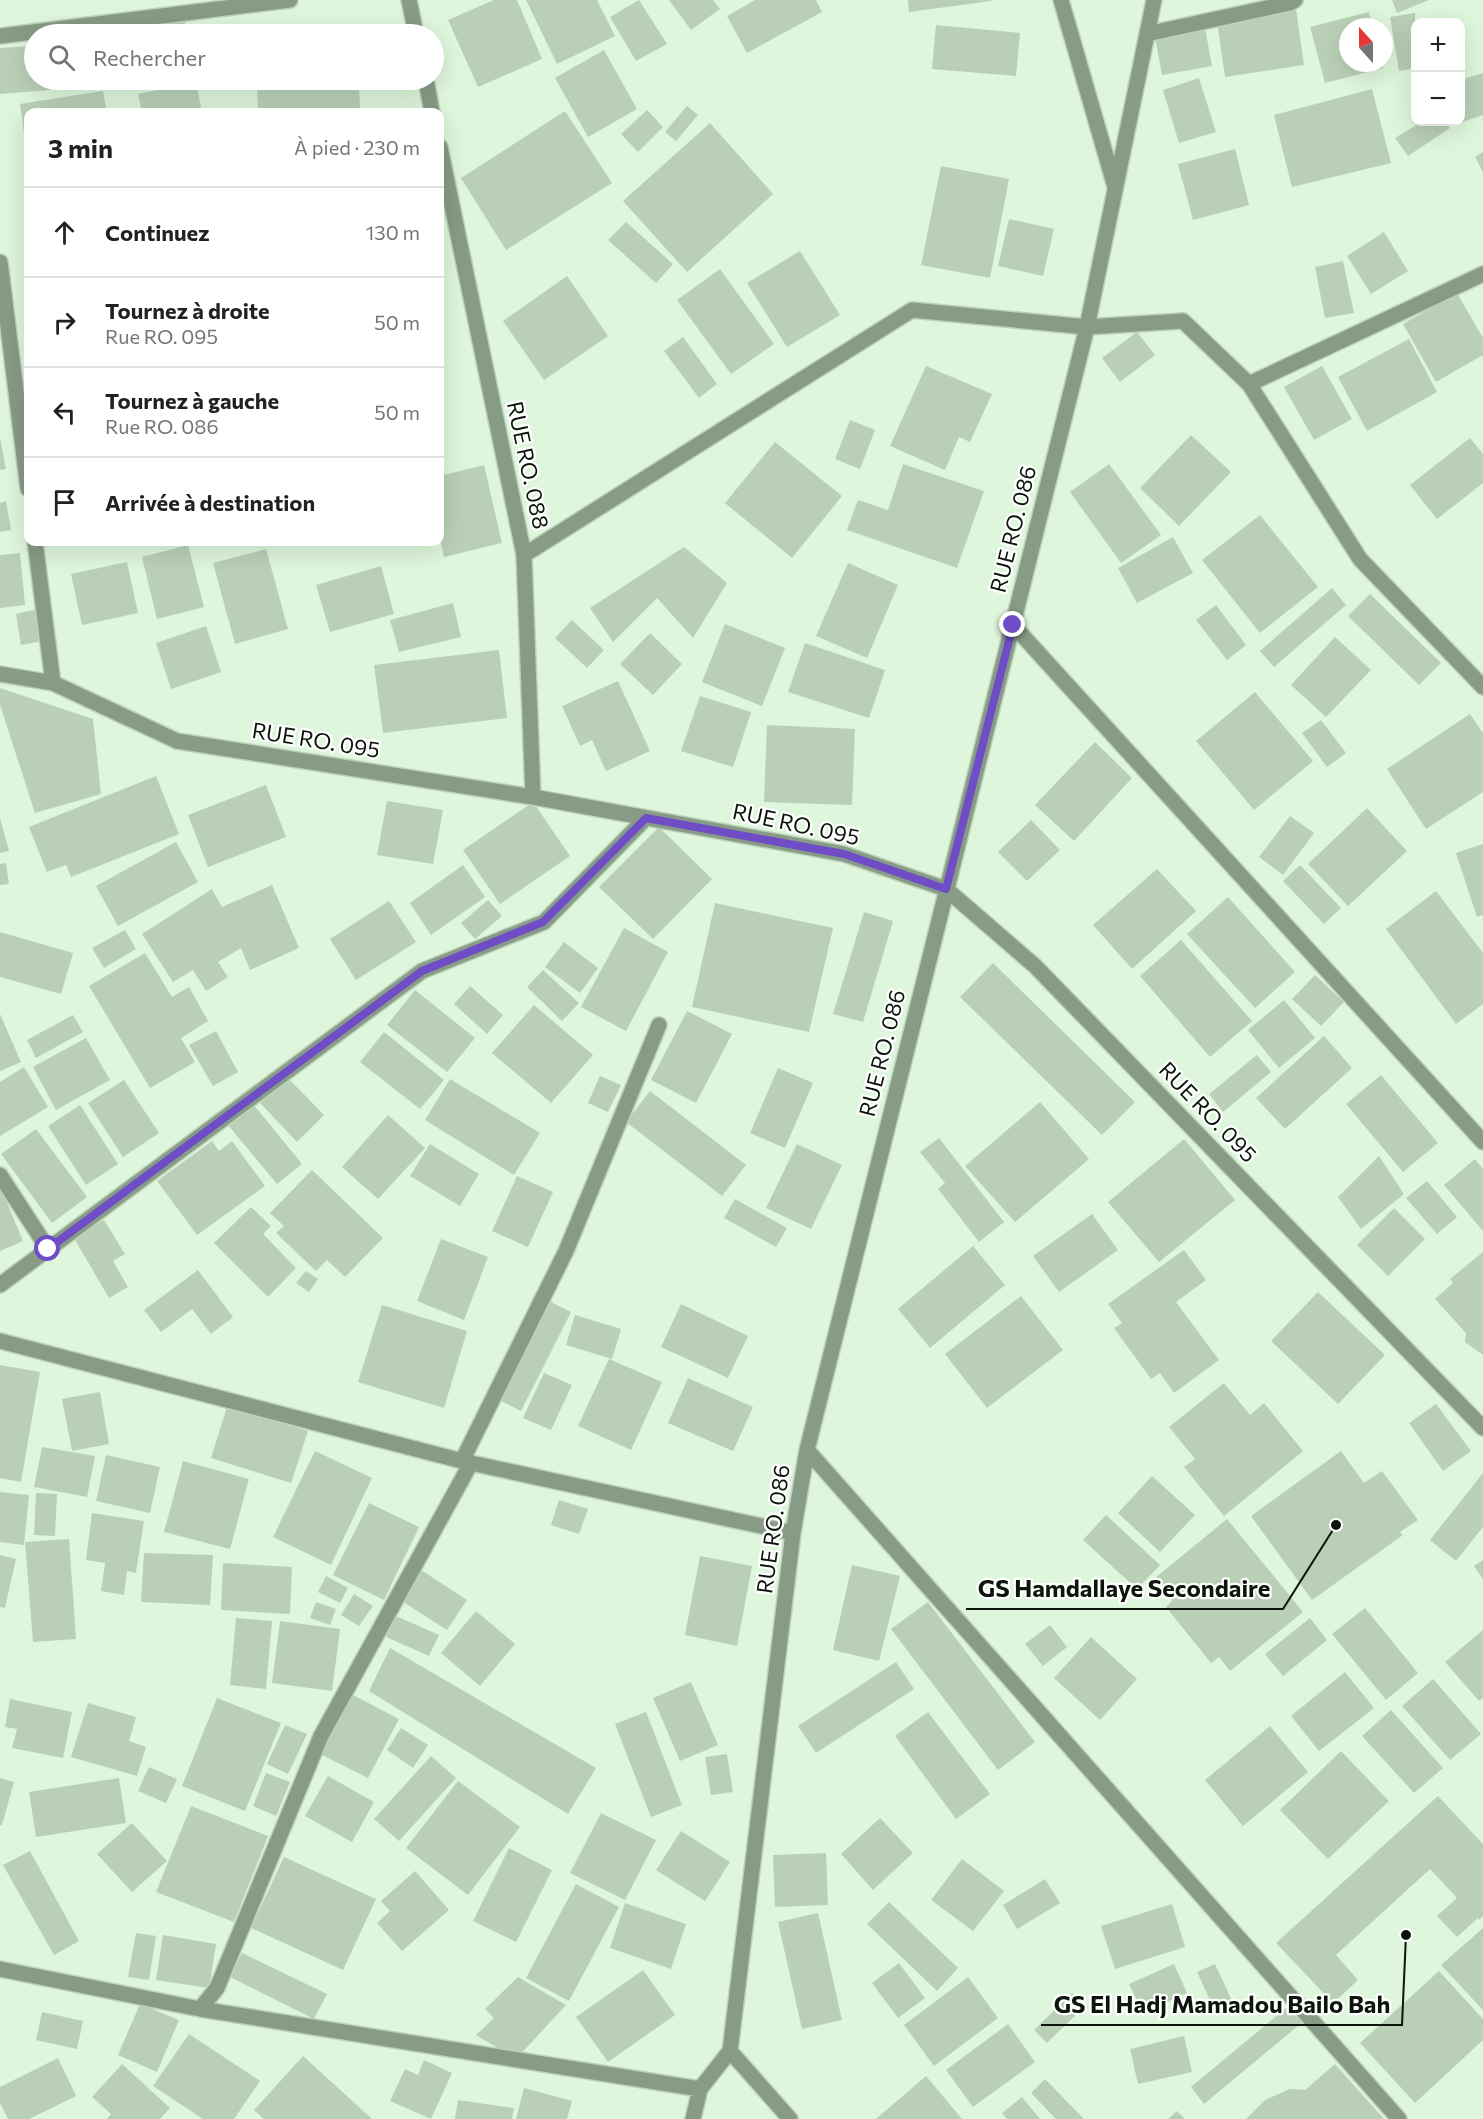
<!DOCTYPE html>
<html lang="fr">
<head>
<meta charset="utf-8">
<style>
  :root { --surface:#fff; --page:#f6f6f6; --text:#202124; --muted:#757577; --line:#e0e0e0 }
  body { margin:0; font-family:Commissioner,sans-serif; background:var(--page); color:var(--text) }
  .controls { position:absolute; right:18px; top:18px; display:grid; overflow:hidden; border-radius:12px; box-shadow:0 6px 24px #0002 }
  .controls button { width:54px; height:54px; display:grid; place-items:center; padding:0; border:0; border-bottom:2px solid var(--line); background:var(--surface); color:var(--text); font:30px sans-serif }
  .compass { position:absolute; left:1339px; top:18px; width:54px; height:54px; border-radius:50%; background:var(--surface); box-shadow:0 6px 24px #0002; rotate:339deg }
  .stop { position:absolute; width:18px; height:18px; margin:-14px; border:4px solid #6f4dc6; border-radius:50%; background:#fff }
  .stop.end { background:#6f4dc6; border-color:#fff; box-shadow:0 2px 6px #0008 }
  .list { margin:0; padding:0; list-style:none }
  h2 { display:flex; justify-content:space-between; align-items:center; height:78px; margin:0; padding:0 24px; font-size:26px }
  h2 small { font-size:20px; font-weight:400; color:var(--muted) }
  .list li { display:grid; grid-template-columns:39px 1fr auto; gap:18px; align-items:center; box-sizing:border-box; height:90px; padding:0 24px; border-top:2px solid var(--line) }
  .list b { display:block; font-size:22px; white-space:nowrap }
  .list p { margin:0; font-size:20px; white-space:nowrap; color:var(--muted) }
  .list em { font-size:20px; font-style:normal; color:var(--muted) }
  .icon { flex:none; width:33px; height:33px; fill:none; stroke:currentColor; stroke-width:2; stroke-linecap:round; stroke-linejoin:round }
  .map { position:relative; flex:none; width:1483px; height:2119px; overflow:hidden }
  .search { position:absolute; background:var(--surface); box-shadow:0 6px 24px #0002; left:24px; top:24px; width:420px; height:66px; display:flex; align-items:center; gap:15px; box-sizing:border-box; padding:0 21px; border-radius:33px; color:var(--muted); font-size:22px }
  .panel { position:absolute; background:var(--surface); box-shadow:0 6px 24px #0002; left:24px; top:108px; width:420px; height:438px; border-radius:12px }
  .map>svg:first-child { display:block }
  .building { fill:#b9d0b6 }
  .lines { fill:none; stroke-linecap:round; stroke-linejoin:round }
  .lane-casing { stroke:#bcd2ba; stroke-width:18 }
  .street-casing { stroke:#bcd2ba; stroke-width:18 }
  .lane { stroke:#889b86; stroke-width:15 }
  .street { stroke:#889b86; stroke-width:15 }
  .route { stroke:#6f4dc6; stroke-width:8 }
  .labels { text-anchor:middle; stroke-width:4.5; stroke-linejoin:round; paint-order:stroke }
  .street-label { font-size:22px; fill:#0c140b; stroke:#fff }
  .leader { fill:none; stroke:#0c140b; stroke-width:2 }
  .callout-dot { fill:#0c140b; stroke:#fff; stroke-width:2 }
  .callout-label { font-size:24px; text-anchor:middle; font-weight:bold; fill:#0c140b; stroke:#fff; stroke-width:4.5; stroke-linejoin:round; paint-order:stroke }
</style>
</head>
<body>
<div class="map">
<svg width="1483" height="2119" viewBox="0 0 1483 2119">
  <rect width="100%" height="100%" fill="#def6db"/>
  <path class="building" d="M494,0h23l25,59 -64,28 -30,-67z
    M526,0h71l18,36 -58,28z
    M639,0l28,44 -31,17 -26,-44z
    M669,0h44l7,9 -29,21z
    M755,0h61l6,12 -75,41 -20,-37z
    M908,0h83v1l-82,11z
    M1392,0h37l-32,13z
    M1296,9l8,56 -79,12 -8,-55z
    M1369,12l3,15h-24v36h33l2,5 -58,15 -15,-56z
    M1415,13l1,55 -17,3 -9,-54z
    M184,19l3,15h-40l-1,-8z
    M936,25l84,8 -4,43 -84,-7z
    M1205,28l7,38 -50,9 -7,-38z
    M34,46v34h51v7l-85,7v-46z
    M604,50l33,59 -49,28 -33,-59z
    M1483,73v42l-30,10 -1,-3h8v-42z
    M1199,78l17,54 -37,11 -16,-53z
    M257,80h102l1,32h-102z
    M196,82l6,30h-60l-4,-18z
    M1372,89l19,74 -99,24 -18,-72z
    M103,91l4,21h-79l-1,43 -7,-51z
    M687,106l11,9 -22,26 -11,-9z
    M647,110l16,17 -25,25 -17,-18z
    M565,111l47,72 -106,67 -45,-72z
    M1421,122h25l4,6 -42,28 -13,-18z
    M710,123l63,71 -86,78 -64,-71z
    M1235,149l14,56 -56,15 -15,-56z
    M1483,152v20l-8,-15z
    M941,166l68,13 -19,99 -69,-13z
    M1009,219l45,10 -11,47 -45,-10z
    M626,222l47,42 -17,19 -48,-43z
    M1384,232l24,39 -37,23 -24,-38z
    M800,251l40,64 -53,32 -40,-64z
    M1343,261l11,52 -29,5 -10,-51z
    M720,269l54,75 -43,30 -54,-74z
    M567,276l41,60 -64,44 -41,-59z
    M1457,293l26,45v17l-47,27 -33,-58z
    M1137,332l18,23 -35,27 -18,-24z
    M683,337l34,47 -18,14 -35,-47z
    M1409,339l28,53 -70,39 -29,-54z
    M926,366l66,28 -22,48 -11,-5 -14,33 -55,-24z
    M1322,366l30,53 -38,21 -30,-53z
    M850,420l25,10 -15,39 -25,-10z
    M1191,435l40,37 -52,54 -39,-38z
    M0,437l6,32 -6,1z
    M1470,438l13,16v29l-46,36 -27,-34z
    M775,442l67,54 -50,62 -67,-55z
    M903,464l81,27 -27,77 -110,-38 11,-30 30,10z
    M1109,464l52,71 -40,28 -51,-71z
    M484,465l18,78 -58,14 -4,-20v-61z
    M6,501l5,29 -11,2v-29z
    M1260,515l58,72 -58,46 -58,-73z
    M1173,537l20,36 -56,30 -19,-35z
    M188,545l16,62 -47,12 -15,-62z
    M684,547l43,36 -34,55 -36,-40 -44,44 -23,-34z
    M266,549l22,80 -53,15 -22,-81z
    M20,553l5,52 -25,3v-53z
    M127,562l11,51 -56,12 -11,-51z
    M848,563l50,22 -31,73 -51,-22z
    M381,566l13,48 -64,18 -14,-47z
    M1332,588l14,17 -72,62 -14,-16z
    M1370,594l71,69 -22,22 -71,-69z
    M453,603l8,34 -62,15 -9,-32z
    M1216,605l30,40 -19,15 -31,-40z
    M38,609l5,32 -22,4 -5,-31z
    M572,620l32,30 -17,18 -32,-30z
    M725,624l60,24 -23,58 -60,-24z
    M206,626l15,46 -50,17 -15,-46z
    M650,633l32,31 -29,31 -33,-31z
    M1335,637l36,33 -45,47 -35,-32z
    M805,643l80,27 -16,48 -81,-26z
    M499,650l8,68 -124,15 -9,-68z
    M618,681l32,70 -44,20 -14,-31 -12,6 -18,-40z
    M0,688l93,31 8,75 -66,19 -35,-108z
    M1255,692l58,69 -59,49 -58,-69z
    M700,696l51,16 -18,55 -52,-16z
    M1470,714l13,19v59l-57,37 -39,-60z
    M1321,720l25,33 -19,14 -25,-34z
    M767,725l88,4 -3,76 -88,-3z
    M1095,742l37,36 -58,63 -39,-36z
    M156,776l23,58 -108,43 -5,-12 -19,7 -18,-45z
    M266,785l20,52 -78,30 -20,-52z
    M387,801l56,9 -10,54 -56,-9z
    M533,802l37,54 -70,48 -37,-54z
    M1367,808l40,43 -59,55 -40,-42z
    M1290,816l24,17 -31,42 -24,-18z
    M0,818l9,33 -9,2z
    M1031,820l29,30 -33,31 -29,-29z
    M659,827l53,52 -59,60 -54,-52z
    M176,842l22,40 -80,44 -22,-40z
    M1483,844v71l-6,2 -21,-64z
    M6,863l3,21 -9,1v-21z
    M463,865l22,32 -54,38 -21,-32z
    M1300,865l41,43 -17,16 -41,-43z
    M1157,869l39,42 -64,58 -39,-44z
    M272,885l27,63 -49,22 -9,-22 -23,14 10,15 -22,14 -13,-21 -20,12 -31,-48 70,-45 10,18z
    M1436,891l47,62v51l-27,20 -70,-95z
    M1228,897l67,75 -40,36 -68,-74z
    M488,900l14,16 -27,23 -14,-16z
    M389,901l27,41 -60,38 -26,-41z
    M715,903l118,25 -24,104 -117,-25z
    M864,912l29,9 -30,101 -30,-8z
    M624,928l44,24 -42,79 -45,-24z
    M125,930l11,19 -32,19 -12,-20z
    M0,932l73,21 -12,41 -61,-17z
    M1181,940l71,81 -42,36 -70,-81z
    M564,942l34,26 -18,25 -35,-26z
    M145,953l27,44 17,-10 19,34 -27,17 14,24 -45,26 -61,-102z
    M993,963l142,139 -33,33 -142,-138z
    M543,970l36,33 -17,18 -35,-34z
    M1315,975l29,27 -23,24 -29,-27z
    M470,986l33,29 -16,19 -33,-30z
    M415,990l60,48 -28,34 -60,-47z
    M1284,1000l31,38 -36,30 -31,-38z
    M534,1005l59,50 -42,48 -59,-50z
    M687,1011l45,23 -36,69 -45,-23z
    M0,1014l21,48 -21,9z
    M73,1015l10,17 -47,26 -9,-18z
    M216,1031l22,41 -25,14 -24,-41z
    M384,1032l60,48 -24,29 -60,-47z
    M1324,1036l28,32 -67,61 -29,-31z
    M86,1038l24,42 -54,30 -23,-43z
    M1257,1055l14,17 -48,40 -14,-18z
    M24,1067l24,40 -48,29v-54z
    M778,1068l35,15 -28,65 -35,-15z
    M1381,1075l57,68 -35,29 -57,-68z
    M600,1076l21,9 -13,27 -20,-9z
    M287,1077l37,38 -27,27 -37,-39z
    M450,1079l90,54 -26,42 -89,-55z
    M124,1080l35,53 -36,24 -35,-54z
    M650,1091l96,74 -24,31 -96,-74z
    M1040,1102l49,57 -74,63 -50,-56z
    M253,1104l49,60 -25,20 -49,-59z
    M80,1105l38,59 -32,21 -38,-59z
    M388,1115l37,33 -47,51 -36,-32z
    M36,1129l51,68 -35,26 -51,-69z
    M939,1138l65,84 -25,20 -41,-53 7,-6 -25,-31z
    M1184,1139l51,61 -76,62 -51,-60z
    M212,1141l7,10 13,-10 33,45 -68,49 -40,-54z
    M430,1144l49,30 -19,32 -50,-30z
    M797,1144l45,21 -31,64 -45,-21z
    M1379,1156l25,38 -43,35 -23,-32z
    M1475,1159l8,10v62l-39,-46z
    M312,1170l71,68 -38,39 -18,-17 -11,11 -40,-38 8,-7 -14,-13z
    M517,1176l36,16 -25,55 -36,-16z
    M1427,1181l30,36 -20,17 -31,-36z
    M0,1186l23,55 -23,10z
    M735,1199l52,29 -11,19 -52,-29z
    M251,1207l20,19 -8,8 33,34 -28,29 -54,-54z
    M1394,1208l31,31 -37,37 -31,-31z
    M1092,1214l26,36 -59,42 -26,-36z
    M104,1220l21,34 -12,7 15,26 -19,11 -35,-60z
    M441,1239l47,18 -24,63 -47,-19z
    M973,1246l32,39 -75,63 -32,-39z
    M1184,1250l22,30 -30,22 43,58 -45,33 -14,-20 -9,6 -37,-51 8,-5 -14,-19z
    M1483,1252v103l-18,-13 1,-9 -31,-34 18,-16 -3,-4z
    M198,1270l35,47 -22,17 -19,-25 -31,23 -17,-22z
    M306,1271l12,8 -9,13 -13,-9z
    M1318,1292l67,63 -47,49 -67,-63z
    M1021,1296l42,54 -76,58 -42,-54z
    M549,1301l22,11 -50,99 -22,-11z
    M681,1304l67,32 -20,42 -67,-31z
    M382,1305l85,26 -23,77 -86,-26z
    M575,1315l46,14 -9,30 -46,-14z
    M609,1359l53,23 -31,68 -53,-24z
    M0,1365l40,7 -19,110 -21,-4z
    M544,1373l28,12 -21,45 -28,-12z
    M688,1378l65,29 -20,44 -65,-28z
    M1224,1383l26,32 14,-12 39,48 -79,65 -40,-49 11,-8 -26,-32z
    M100,1392l9,52 -37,7 -10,-52z
    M1436,1404l35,47 -28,20 -34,-48z
    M227,1407l81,24 -17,52 -80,-25z
    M42,1447l53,9 -8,41 -53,-10z
    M315,1451l57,27 -41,87 -58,-28z
    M1341,1451l23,32 18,-12 36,49 -18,12 3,3 -91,65 -61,-84z
    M106,1455l54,12 -10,46 -54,-12z
    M183,1461l66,18 -19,70 -66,-17z
    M1483,1473v54l-27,34 -26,-21z
    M1152,1476l43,39 -35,37 -42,-39z
    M0,1492l29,3 -5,50 -24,-3z
    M36,1493l21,1 -2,42 -21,-1z
    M559,1500l29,9 -9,25 -28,-9z
    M369,1503l50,24 -35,73 -51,-25z
    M92,1513l52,8 -8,52 -9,-2 -3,24 -23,-4 4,-28 -19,-3z
    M1106,1515l54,50 -23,24 -54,-49z
    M1227,1519l76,93 -73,59 -11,-14 -8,6 -45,-56 6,-6 -18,-22z
    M69,1539l7,100 -43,3 -8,-100z
    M144,1553l69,2 -3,50 -69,-3z
    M0,1555l16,4 -11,49 -5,-1z
    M700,1556l52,10 -15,80 -52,-11z
    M1483,1560v19l-9,-13z
    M223,1563l69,4 -2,47 -69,-4z
    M852,1565l48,11 -21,85 -46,-11z
    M421,1570l46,30 -20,30 -47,-30z
    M326,1576l22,12 -8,15 -22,-11z
    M354,1594l19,12 -14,20 -18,-11z
    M316,1602l20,7 -6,16 -20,-7z
    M928,1602l107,140 -37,28 -107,-141z
    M1365,1608l53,65 -32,27 -54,-66z
    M476,1611l39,33 -35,42 -39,-33z
    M396,1616l43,19 -10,21 -43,-19z
    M236,1618l36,3 -6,68 -36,-4z
    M1310,1618l17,22 -44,36 -18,-22z
    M280,1621l60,8 -8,62 -60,-8z
    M1050,1625l17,22 -24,19 -18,-22z
    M1483,1630v68l-4,3 -34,-39z
    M1091,1637l46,42 -37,41 -46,-42z
    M390,1648l206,120 -28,46 -199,-123z
    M896,1662l18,27 -98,64 -18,-27z
    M1345,1672l29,36 -55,43 -28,-35z
    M1433,1679l48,55 -31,26 -48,-54z
    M691,1682l27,63 -38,16 -27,-63z
    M351,1694l48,25 -31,59 -48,-24z
    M217,1698l64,25 -36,88 -63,-25z
    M10,1699l62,13 -9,46 -51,-10 5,-19 -12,-2z
    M88,1703l48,14 -7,24 17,6 -9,29 -66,-19z
    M1391,1710l52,58 -29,25 -52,-57z
    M646,1712l36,93 -31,12 -36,-93z
    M928,1712l62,82 -34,25 -61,-83z
    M285,1725l22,9 -19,40 -21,-10z
    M1270,1726l38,46 -65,54 -38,-46z
    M401,1728l27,17 -15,23 -26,-18z
    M1341,1751l48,50 -61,58 -48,-49z
    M727,1754l6,38 -22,3 -6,-38z
    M431,1756l25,22 -57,63 -25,-22z
    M149,1767l28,12 -11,24 -28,-12z
    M266,1773l24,9 -14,34 -23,-10z
    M328,1776l46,26 -22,40 -47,-26z
    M0,1778l14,4 -12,43h-2z
    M119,1778l7,45 -90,14 -7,-45z
    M458,1781l62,46 -52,68 -62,-47z
    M1438,1796l45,48v72l-4,4 -1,-2 -21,19 -20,-21 20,-18 -27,-29 -94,86 22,25 -25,23 -57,-60z
    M191,1806l77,30 -34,86 -78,-30z
    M601,1813l55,27 -31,60 -55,-27z
    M880,1818l33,35 -40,37 -32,-36z
    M132,1823l35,38 -35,31 -35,-38z
    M681,1831l49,31 -25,39 -49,-31z
    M509,1848l43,22 -36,72 -43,-21z
    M30,1851l49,90 -25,14 -51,-90z
    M826,1853l2,52 -53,2 -2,-52z
    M284,1857l92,42 -33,71 -92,-42z
    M962,1859l42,32 -31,40 -42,-31z
    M415,1871l34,39 -47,41 -25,-28 13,-12 -9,-10z
    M1045,1879l15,24 -43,26 -14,-24z
    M576,1884l43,23 -50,94 -43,-23z
    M889,1902l69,66 -21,23 -70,-67z
    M625,1903l61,21 -15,45 -61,-21z
    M1172,1904l13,43 -70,22 -14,-43z
    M818,1913l24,107 -40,9 -24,-107z
    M1483,1928v82l-42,-45z
    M136,1933l20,3 -7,44 -21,-3z
    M163,1935l53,9 -7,44 -53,-8z
    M242,1953l85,41 -13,25 -84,-42z
    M899,1963l26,35 -27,20 -26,-35z
    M1174,1964l13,29 -44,20 -14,-29z
    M1215,1964l19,41 -18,8 -19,-41z
    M643,1970l32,45 -67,47 -32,-45z
    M1439,1971l44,48v21l-68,63 -55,-60z
    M518,1977l48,28 -50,54 -40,-24 18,-17 -9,-9z
    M968,1977l30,41 -64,48 -30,-41z
    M1072,1993l13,13 -38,37 -13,-13z
    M140,2004l39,16 -22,52 -39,-17z
    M1291,2004l13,17 -100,83 -13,-17z
    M42,2012l41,9 -6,28 -41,-9z
    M1008,2024l27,38 -62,45 -27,-37z
    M189,2034l71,47 -26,38h-31l-50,-33z
    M1184,2036l8,36 -54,12 -8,-35z
    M303,2056l69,63h-108l-10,-9z
    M58,2058l18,38 -47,23h-21l-8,-16v-16z
    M424,2060l28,13 -21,46 -41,-18 15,-32 13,6z
    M122,2064l48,44 -10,11h-53l4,-5 -19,-17z
    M1335,2064l49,55h-138l19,-19 25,-11 15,1z
    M926,2076l36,43h-86z
    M1045,2079l39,40h-28l-25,-26z
    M524,2088l48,13 -5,18h-51z
    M1022,2097l18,22h-33l-5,-6z
    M458,2100l56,8 -2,11h-57z
    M1177,2111l8,8h-17z"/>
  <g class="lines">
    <g class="lane-casing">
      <path id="lane" d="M0,1175l48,74
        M462,1461l104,-210 93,-226"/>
    </g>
    <g class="street-casing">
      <path id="street" d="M409,0l7,34
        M1061,0l54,187
        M1147,34l143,-31 5,-3
        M0,36l290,-36
        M426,80l6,32
        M440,147l84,408 9,242
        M0,262l28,227
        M1249,384l234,-110
        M35,542l18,141
        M524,555l388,-245 175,17 96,-6 66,63 111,175 123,128
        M1013,625l470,517
        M0,674l53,9 124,58 356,56 311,57 102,35 89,77 448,462
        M0,1285l422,-314 122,-49 102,-104
        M0,1341l462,120 331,72
        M807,1450l592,669
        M0,1969l200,40 500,80
        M200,2009l17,-21 104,-252 150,-273
        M730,2051l60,68
        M693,2119l7,-30 30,-38 63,-518 14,-83 280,-1123 67,-327"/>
    </g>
    <use href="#lane" class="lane"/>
    <use href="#street" class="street"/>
  </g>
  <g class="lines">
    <path class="route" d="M48,1249l374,-278 121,-49 103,-104 198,36 102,35 67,-264"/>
  </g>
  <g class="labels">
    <g class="street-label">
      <text transform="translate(528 465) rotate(78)" y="8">RUE RO. 088</text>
      <text transform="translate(1013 529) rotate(-76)" y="8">RUE RO. 086</text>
      <text transform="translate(316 740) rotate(9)" y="8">RUE RO. 095</text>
      <text transform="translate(796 824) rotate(12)" y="8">RUE RO. 095</text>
      <text transform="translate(882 1053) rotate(-76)" y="8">RUE RO. 086</text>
      <text transform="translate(1208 1112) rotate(46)" y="8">RUE RO. 095</text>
      <text transform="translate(773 1529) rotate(-82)" y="8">RUE RO. 086</text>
    </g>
  </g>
  <path class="leader" d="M1336 1525L1283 1609H966M1406 1935L1402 2025H1041"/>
  <g class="callout-dot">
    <circle cx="1336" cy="1525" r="6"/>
    <circle cx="1406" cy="1935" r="6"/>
  </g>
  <g class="callout-label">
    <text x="1124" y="1597">GS Hamdallaye Secondaire</text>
    <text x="1222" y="2013">GS El Hadj Mamadou Bailo Bah</text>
  </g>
</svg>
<div class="controls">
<button>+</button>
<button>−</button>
</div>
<svg class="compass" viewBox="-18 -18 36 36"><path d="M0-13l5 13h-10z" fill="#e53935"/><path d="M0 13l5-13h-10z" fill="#757577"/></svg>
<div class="stop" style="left:48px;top:1249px"></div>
<div class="stop end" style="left:1013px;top:625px"></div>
<div class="search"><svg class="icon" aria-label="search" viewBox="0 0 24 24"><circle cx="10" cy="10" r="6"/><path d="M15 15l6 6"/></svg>Rechercher</div>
<section class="panel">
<h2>3 min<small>À pied · 230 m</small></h2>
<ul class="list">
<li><svg class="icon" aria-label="ahead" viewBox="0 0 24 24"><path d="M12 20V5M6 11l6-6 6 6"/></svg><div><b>Continuez</b></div><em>130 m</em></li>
<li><svg class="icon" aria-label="right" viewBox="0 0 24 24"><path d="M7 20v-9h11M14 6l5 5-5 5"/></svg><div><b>Tournez à droite</b><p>Rue RO. 095</p></div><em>50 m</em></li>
<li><svg class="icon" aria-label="left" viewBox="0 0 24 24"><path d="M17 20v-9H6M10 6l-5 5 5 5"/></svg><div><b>Tournez à gauche</b><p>Rue RO. 086</p></div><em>50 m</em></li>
<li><svg class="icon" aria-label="arrive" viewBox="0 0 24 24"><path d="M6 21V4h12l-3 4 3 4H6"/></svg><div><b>Arrivée à destination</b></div></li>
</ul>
</section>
</div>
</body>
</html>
